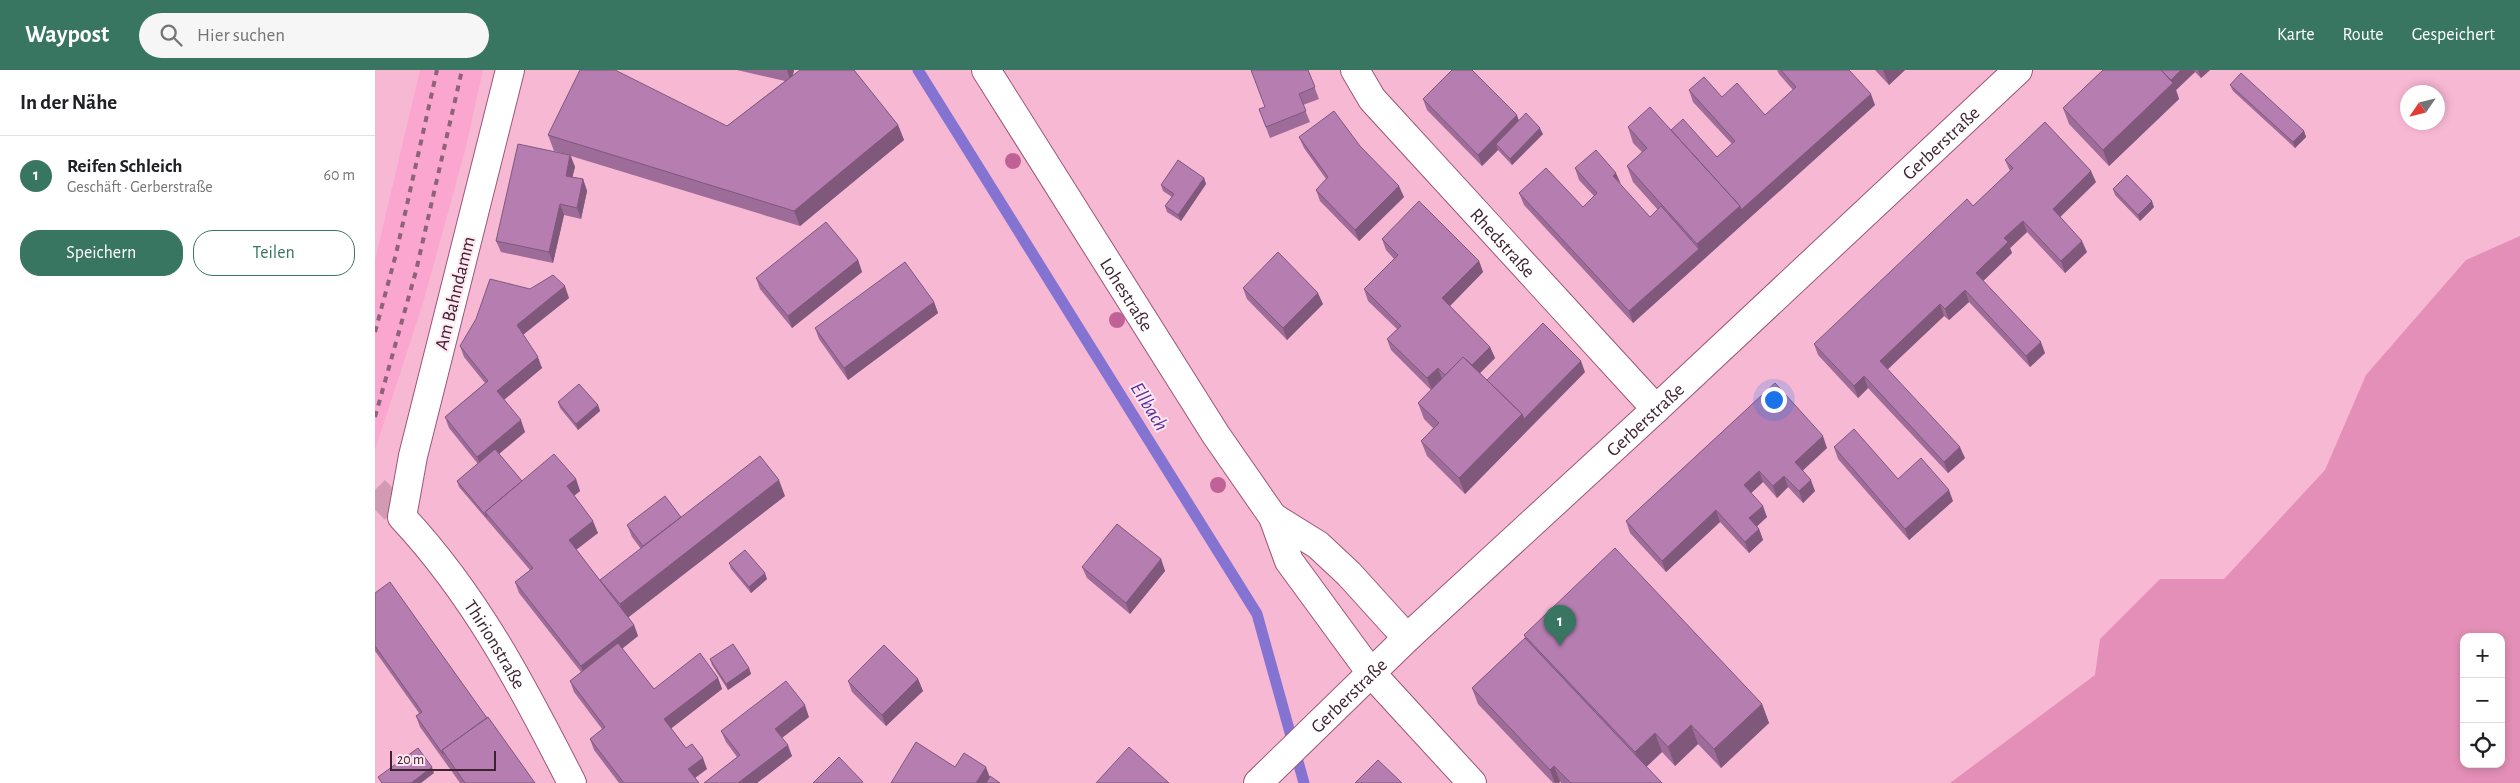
<!DOCTYPE html>
<html lang="de">
<head>
<meta charset="utf-8">
<style>
  :root { --surface:#fff; --page:#f6f6f6; --text:#202124; --muted:#757577; --line:#e0e0e0; --accent:#387662 }
  body { margin:0; font-family:"Alegreya Sans",sans-serif; background:var(--page); color:var(--text) }
  .controls { position:absolute; right:15px; bottom:15px; display:grid; overflow:hidden; border-radius:10px; box-shadow:0 2px 8px #0003 }
  .controls button { width:45px; height:45px; display:grid; place-items:center; padding:0; border:0; border-bottom:1px solid var(--line); background:var(--surface); color:var(--text); font:25px sans-serif }
  .compass { position:absolute; left:2025px; top:15px; width:45px; height:45px; border-radius:50%; background:var(--surface); box-shadow:0 2px 8px #0003; rotate:235deg }
  .scale { position:absolute; left:15px; bottom:12px; width:106px; box-sizing:border-box; padding-left:5px; border:2px solid #3f2230; border-top:0; font-size:14px; line-height:18px; white-space:nowrap; color:#3f2230; -webkit-text-stroke:4px #ffe6f1; paint-order:stroke }
  .you { position:absolute; left:1398px; top:329px; width:18px; height:18px; margin:-12px; border:4px solid #fff; border-radius:50%; background:#1a73e8; box-shadow:0 0 0 8px #1a73e833 }
  .badge { display:grid; place-items:center; width:32px; height:32px; border-radius:50%; background:var(--accent); color:#fff; font-size:16px; font-weight:700 }
  .pin { position:absolute; translate:-50% -41px; filter:drop-shadow(0 1px 2px #0008) }
  .pin::after { content:''; position:absolute; top:26px; width:18px; height:15px; background:inherit; clip-path:polygon(0 0,100% 0,50% 100%) }
  .list { margin:0; padding:0; list-style:none }
  h2 { display:flex; justify-content:space-between; align-items:center; height:65px; margin:0; padding:0 20px; font-size:21px }
  h2 small { font-size:16px; font-weight:400; color:var(--muted) }
  .list li { display:grid; grid-template-columns:32px 1fr auto; gap:15px; align-items:center; box-sizing:border-box; height:80px; padding:0 20px; border-top:1px solid var(--line) }
  .list b { display:block; font-size:19px; white-space:nowrap }
  .list p { margin:0; font-size:16px; white-space:nowrap; color:var(--muted) }
  .list em { font-size:16px; font-style:normal; color:var(--muted) }
  .actions { display:flex; gap:10px; padding:15px 20px }
  .actions a { flex:1; padding:11px 0; border:1px solid var(--accent); border-radius:20px; text-align:center; font-size:18px; color:var(--accent) }
  .actions .main { background:var(--accent); color:#fff }
  .icon { flex:none; width:28px; height:28px; fill:none; stroke:currentColor; stroke-width:2; stroke-linecap:round; stroke-linejoin:round }
  .map { position:relative; flex:none; width:2145px; height:713px; overflow:hidden }
  header { display:flex; align-items:center; gap:30px; box-sizing:border-box; height:70px; padding:0 25px; background:var(--accent); color:#fff }
  header strong { font-size:24px }
  nav { display:flex; gap:28px; margin-inline-start:auto; font-size:18px }
  .search { width:350px; height:45px; background:var(--page); display:flex; align-items:center; gap:12px; box-sizing:border-box; padding:0 18px; border-radius:28px; color:var(--muted); font-size:19px }
  main { display:flex }
  aside { flex:1; background:var(--surface) }
  .map>svg:first-child { display:block }
  .built { fill:#faa6ce }
  .green { fill:#e48fb7; fill-rule:evenodd }
  .lines { fill:none; stroke-linecap:round; stroke-linejoin:round }
  .stream { stroke:#8573d2; stroke-width:11 }
  .minor-tunnel { stroke:#d29ab3; stroke-width:28; stroke-dasharray:28 14; stroke-linecap:butt }
  .minor-casing { stroke:#9b5677; stroke-width:30 }
  .minor { stroke:#fff; stroke-width:28 }
  .rail { stroke:#8e6377; stroke-width:4; stroke-dasharray:6 6; stroke-linecap:butt }
  .tree { fill:#c16296 }
  .wall { fill:#9d6c98 }
  .shaded-wall { fill:#7f587c }
  .building { fill:#b67db1; stroke:#7f587c }
  .labels { text-anchor:middle; stroke-width:4; stroke-linejoin:round; paint-order:stroke }
  .street-label { font-size:19px; fill:#3f2230; stroke:#ffe6f1 }
  .water-label { font-size:20px; font-style:italic; fill:#4e2e9d; stroke:#ffe6f1 }
</style>
</head>
<body>
<header>
<strong>Waypost</strong>
<div class="search"><svg class="icon" aria-label="search" viewBox="0 0 24 24"><circle cx="10" cy="10" r="6"/><path d="M15 15l6 6"/></svg>Hier suchen</div>
<nav><a>Karte</a><a>Route</a><a>Gespeichert</a></nav>
</header>
<main>
<aside>
<h2>In der Nähe<small></small></h2>
<ul class="list">
<li><span class="badge">1</span><div><b>Reifen Schleich</b><p>Geschäft · Gerberstraße</p></div><em>60 m</em></li>
</ul>
<div class="actions"><a class="main">Speichern</a><a>Teilen</a></div>
</aside>
<div class="map">
<svg width="2145" height="713" viewBox="0 0 2145 713">
  <rect width="100%" height="100%" fill="#f7b8d4"/>
  <path class="built" d="M45,0h63l-18,81 -42,152 -48,147v-190z"/>
  <path class="green" d="M2145,166v547h-570l145,-108 5,-36 60,-60h64l101,-109 41,-95 100,-115zM2089,567h37v127h-37z"/>
  <g class="lines">
    <path class="stream" d="M543,0l339,544 47,169"/>
    <path class="minor-tunnel" d="M0,420l27,27"/>
    <g class="minor-casing">
      <g id="minor">
        <path id="s1" d="M135,0l-97,386 -11,61c74,79 121,170 170,266"/>
        <path id="s2" d="M611,0l230,365 57,82 16,44 82,112 101,110"/>
        <path id="s3" d="M980,0l17,29 284,310"/>
        <path d="M898,447l45,28 31,29 58,64"/>
        <path id="s4" d="M883,713l149,-145 249,-229 362,-339"/>
      </g>
    </g>
    <use href="#minor" class="minor"/>
    <path class="rail" d="M0,262l21,-78 41,-184
      M0,347l41,-146 46,-201"/>
  </g>
  <g class="tree">
    <circle cx="638" cy="91" r="8"/>
    <circle cx="742" cy="250" r="8"/>
    <circle cx="843" cy="415" r="8"/>
  </g>
  <path class="wall" d="M362,0h57l-1,5 105,50 6,15 -104,86 -229,-70 4,11 -3,10 11,2 4,12 -6,28 -17,-4 -11,48 -52,-11 -5,-11 70,-87 -12,-3 -6,-16 179,-9 58,-45z
    M933,0l11,29 -16,6 7,17 -40,16 -11,-29 6,-2z
    M1402,0h72l26,35 -242,218 -109,-118 -5,-12 64,14 11,-11 -15,-16 -4,-12 45,17 30,32 8,-7 -25,-28 -6,-16 15,-14 -9,-9 -5,-16 43,3 46,27 15,-13 -39,-42 -4,-12 33,7 43,18 28,-25 -14,-16z
    M1500,0h30l-16,15z
    M1728,0h107l-9,8 -6,-6 -19,18 3,9 -70,67 -40,-42 -6,-16z
    M1855,15l74,46 2,6 -11,11 -62,-57z
    M1048,29l96,22 24,13 -31,31 -14,-15 -16,16 -55,-56z
    M924,67l105,60 -45,44 -39,-40 -4,-11 10,-11 -22,-31z
    M1630,90l91,22 -36,35 27,35 -22,21 -38,-41 -17,16 2,5 -29,28 62,72 -15,14 -61,-65 -20,18 -5,-4 -57,53 78,89 -17,15 -80,-85 -10,10 -40,-43 -4,-11 159,-138 37,-35z
    M829,108l2,6 -25,37 -14,-9 -2,-6 7,-9 -9,-6 -2,-6z
    M1738,119l41,18 -14,14 -25,-26z
    M1007,169l97,22 4,11 -33,34 40,41 5,11 -15,15 7,7 98,-8 -120,122 -38,-38 -6,-15 12,-13 -9,-9 -6,-16 13,-13 -40,-40 -4,-11 10,-10 -29,-28 -4,-12 30,-30 -8,-9z
    M483,190l4,12 -70,56 -32,-39 -4,-11z
    M868,218l80,16 -36,36 -40,-41z
    M155,219l39,9 -46,37 19,33 -38,32 21,32 -26,22 23,27 54,-2 4,12 -6,5 24,37 -22,17 26,33 -2,-3 41,-31 -9,-12 -5,-12 54,-8 104,-21 -157,121 6,8 4,11 -16,13 32,40 64,-11 4,11 -51,39 15,20 21,21 -12,9 4,5h-80l-25,-33 -4,-11 12,-10 -28,-37 -4,-11 11,-9 -62,-79 -4,-11 15,-12 -71,-83 -2,-6 21,-17 -29,-36 -4,-11 40,-34 -21,-26 -4,-11z
    M559,232l4,11 -90,67 -29,-41 -4,-11z
    M1400,313l52,65 -24,22 12,21 -12,12 -15,-16 -11,11 -14,-16 -12,11 16,24 -10,9 2,3 4,11 -14,13 -29,-31 -54,50 -36,-39 -4,-12z
    M183,332l40,3 2,6 -22,19 -18,-22z
    M1459,377l64,32 55,22 -44,39 -71,-81z
    M786,489l4,12 -35,43 -43,-36 -5,-11z
    M354,493l38,16 -16,14 -20,-24z
    M0,523l112,125 48,65h-75l-40,-56 -4,-11 3,-3 -44,-62z
    M1149,565l238,69 7,19 -48,45 -23,-24 -23,22 -13,-14 -16,15 16,16h-101l-1,-2 -1,2h-6l-75,-79 -6,-16 53,-50z
    M335,589l39,9 2,6 -23,16 -16,-25z
    M543,609l5,12 -37,35 -34,-34 -4,-11z
    M434,647l-27,21 10,18 -35,27h-53l33,-26 -11,-15 -5,-11z"/>
  <path class="shaded-wall" d="M412,0h7l-3,12z
    M1508,0h22l-16,15z
    M1806,0h13l1,2 -19,18 3,9 -70,67 -6,-16z
    M1823,0h12l-9,8z
    M1496,24l4,11 -172,155 -6,-16 43,-38z
    M1142,45l4,12 -25,17 2,6 -16,16 -4,-11z
    M523,55l6,15 -104,86 -6,-15z
    M1165,58l3,6 -31,31 -2,-6z
    M1929,61l2,6 -11,11 -2,-6z
    M195,85l5,12 -5,20 -4,-11z
    M1716,101l5,11 -39,38 -4,-11z
    M1241,103l5,11 -8,-8z
    M829,108l2,6 -25,37 -3,-6z
    M208,109l4,12 -6,28 -4,-11z
    M1024,116l5,11 -45,44 -4,-11z
    M1777,131l2,6 -14,14 -2,-6z
    M185,134l4,11 -11,48 -4,-11z
    M1648,151l4,11 -17,16 2,5 -32,31 -4,-11 28,-35z
    M1707,171l5,11 -22,21 -4,-12z
    M1324,179l4,11 -70,63 -4,-12z
    M483,190l4,12 -70,56 -4,-12z
    M1104,191l4,11 -37,38 -4,-12z
    M190,216l4,12 -48,38 -4,-11z
    M1590,220l4,12 -20,18 -4,-11z
    M943,223l5,11 -36,36 -4,-12z
    M559,232l4,11 -90,67 -4,-12z
    M1565,234l4,12 -60,57 -4,-12z
    M1666,272l4,11 -15,14 -4,-11z
    M1115,277l5,11 -20,20 -4,-12z
    M163,287l4,11 -41,34 -4,-11z
    M1206,291l4,11 -120,122 -6,-16 63,-64z
    M1063,298l4,11 -10,11 -5,-12z
    M1489,306l4,12 -10,10 -4,-12z
    M223,335l2,6 -22,19 -2,-6z
    M146,350l4,12 -43,36 -5,-11z
    M1448,366l4,12 -28,26 -4,-12z
    M1585,377l5,11 -17,15 -4,-11z
    M1384,401l4,11 -15,14 -4,-11z
    M1409,406l4,11 -11,11 -4,-12z
    M201,409l4,12 -9,7 -4,-12z
    M404,410l6,16 -160,124 -5,-16z
    M1436,410l4,11 -12,12 -4,-12z
    M1574,420l4,11 -44,39 -4,-11z
    M1388,436l4,11 -13,12 -5,-11z
    M1341,440l4,12 -54,50 -4,-11z
    M218,451l5,12 -25,19 -4,-12z
    M1384,459l4,11 -14,13 -4,-11z
    M786,489l4,12 -35,43 -4,-11z
    M390,503l2,6 -16,14 -2,-6z
    M259,555l4,11 -53,41 -4,-11z
    M374,598l2,6 -23,16 -2,-6z
    M343,608l4,11 -54,42 -4,-12z
    M543,609l5,12 -37,35 -4,-11z
    M1387,634l7,19 -48,45 -7,-19z
    M430,635l4,12 -30,23 -4,-11z
    M1316,655l7,19 -23,22 -7,-19z
    M1280,663l7,19 -20,19 -7,-19z
    M413,675l4,11 -35,27h-19z
    M328,688l4,11 -15,11 -4,-11z
    M1179,696l6,15 -1,2h-4l-5,-13z
    M57,697l2,6 -13,10h-10z
    M611,697l6,16h-16z"/>
  <path class="building" d="M205,0h35l112,56 73,-56h54l44,55 -104,86 -246,-76z
    M876,0h57l7,17 -16,7 7,17 -40,16 -7,-18 6,-2z
    M1077,0h20l45,45 -39,40 -55,-56z
    M1406,0h68l22,24 -130,116 -1,-4 -69,-76 12,-11 34,38 18,-16 -46,-51 15,-13 18,20 15,-14 28,32 31,-28z
    M1728,0h58l12,13 -70,67 -40,-42z
    M1786,0h20l-10,10z
    M1866,3l63,58 -11,11 -63,-57z
    M1275,37l90,99 -43,38 -70,-78 20,-18 -19,-21z
    M959,41l26,35 39,40 -44,44 -39,-40 12,-13 -29,-40z
    M1151,43l14,15 -30,31 -14,-15z
    M1670,52l46,49 -38,38 29,32 -21,20 -38,-40 -19,17 4,4 -32,31 65,69 -15,14 -61,-66 -20,19 -5,-5 -60,57 80,86 -16,15 -80,-86 -10,10 -40,-42 153,-145 6,7 40,-38 -8,-8z
    M143,74l52,11 -4,21 17,3 -6,29 -17,-4 -11,48 -53,-11z
    M1221,80l20,23 -3,3 37,41 11,-11 38,43 -70,62 -110,-118 27,-25 37,39 14,-14 -22,-25z
    M803,90l26,18 -26,37 -13,-9 9,-12 -13,-9z
    M1752,105l25,26 -14,14 -25,-26z
    M1044,131l60,60 -37,37 48,49 -18,18 -9,-8 -18,18 -7,-7 -11,10 -40,-39 14,-13 -37,-37 34,-34 -16,-16z
    M451,152l32,38 -70,56 -32,-38z
    M903,182l40,41 -35,35 -40,-40z
    M530,192l29,40 -90,66 -29,-40z
    M178,205l12,11 -48,39 21,32 -41,34 24,29 -44,37 -32,-40 43,-36 -28,-35 16,-27 14,-40 40,10z
    M1168,253l38,38 -57,58 -2,-5 -35,-34z
    M1088,287l59,57 -63,64 -38,-37 18,-18 -21,-20z
    M1400,313l48,53 -28,26 16,18 -12,11 -15,-15 -11,10 -14,-15 -15,14 19,21 -14,12 10,11 -14,13 -29,-32 -54,51 -36,-40z
    M204,314l19,21 -22,19 -18,-22z
    M1479,359l44,50 23,-21 28,32 -44,39 -71,-82z
    M120,379l27,32 -37,31 2,5 -30,-36z
    M179,384l22,25 -9,7 26,35 -24,19 65,85 -53,41 -66,-84 18,-14 -48,-56z
    M385,386l19,24 -159,124 -20,-24z
    M290,426l16,21 -38,29 -16,-21z
    M742,454l44,35 -35,44 -44,-36z
    M1240,478l147,156 -48,45 -23,-24 -23,22 -13,-14 -20,19 -111,-117z
    M370,480l20,23 -16,14 -20,-24z
    M15,512l97,136 -45,32 1,4 -27,-38 6,-4 -47,-66v-53z
    M1150,568l137,145h-91l-17,-17 -4,4 -78,-82z
    M243,573l36,46 46,-36 18,25 -54,41 22,29 6,-4 11,14 -15,11 11,14h-75l-34,-44 15,-12 -35,-46z
    M358,574l16,24 -23,16 -16,-25z
    M509,575l34,34 -36,36 -34,-34z
    M411,611l19,24 -30,24 13,16 -50,38h-34l36,-28 -19,-24z
    M113,647l47,66h-70l-23,-33z
    M541,672l39,25 9,-14 22,14 -10,16h-85z
    M754,677l40,36h-73z
    M43,678l14,19 -21,16h-29l-4,-6z
    M464,687l24,25 -2,1h-48z
    M1003,690l24,23h-47z
    M615,706l10,7h-14z"/>
  <g class="labels">
    <g class="street-label">
      <text dy="7" stroke="none"><textPath href="#s4" startOffset="936">Gerberstraße</textPath></text>
      <text dy="7" stroke="none"><textPath href="#s3" startOffset="228">Rhedstraße</textPath></text>
      <text transform="translate(79 223) rotate(-76)" y="7">Am Bahndamm</text>
      <text dy="7" stroke="none"><textPath href="#s2" startOffset="265">Lohestraße</textPath></text>
      <text dy="7" stroke="none"><textPath href="#s4" startOffset="531">Gerberstraße</textPath></text>
      <text dy="7" stroke="none"><textPath href="#s1" startOffset="618">Thirionstraße</textPath></text>
      <text dy="7" stroke="none"><textPath href="#s4" startOffset="126">Gerberstraße</textPath></text>
    </g>
    <g class="water-label">
      <text transform="translate(775 336) rotate(58)" y="7">Ellbach</text>
    </g>
  </g>
</svg>
<div class="controls">
<button>+</button>
<button>−</button>
<button><svg class="icon" aria-label="locate" viewBox="0 0 24 24"><circle cx="12" cy="12" r="6"/><path d="M12 2v4M12 18v4M2 12h4M18 12h4"/></svg></button>
</div>
<svg class="compass" viewBox="-18 -18 36 36"><path d="M0-13l5 13h-10z" fill="#e53935"/><path d="M0 13l5-13h-10z" fill="#757577"/></svg>
<div class="scale">20 m</div>
<div class="you"></div>
<div class="pin badge" style="left:1185px;top:576px">1</div>
</div>
</main>
</body>
</html>
